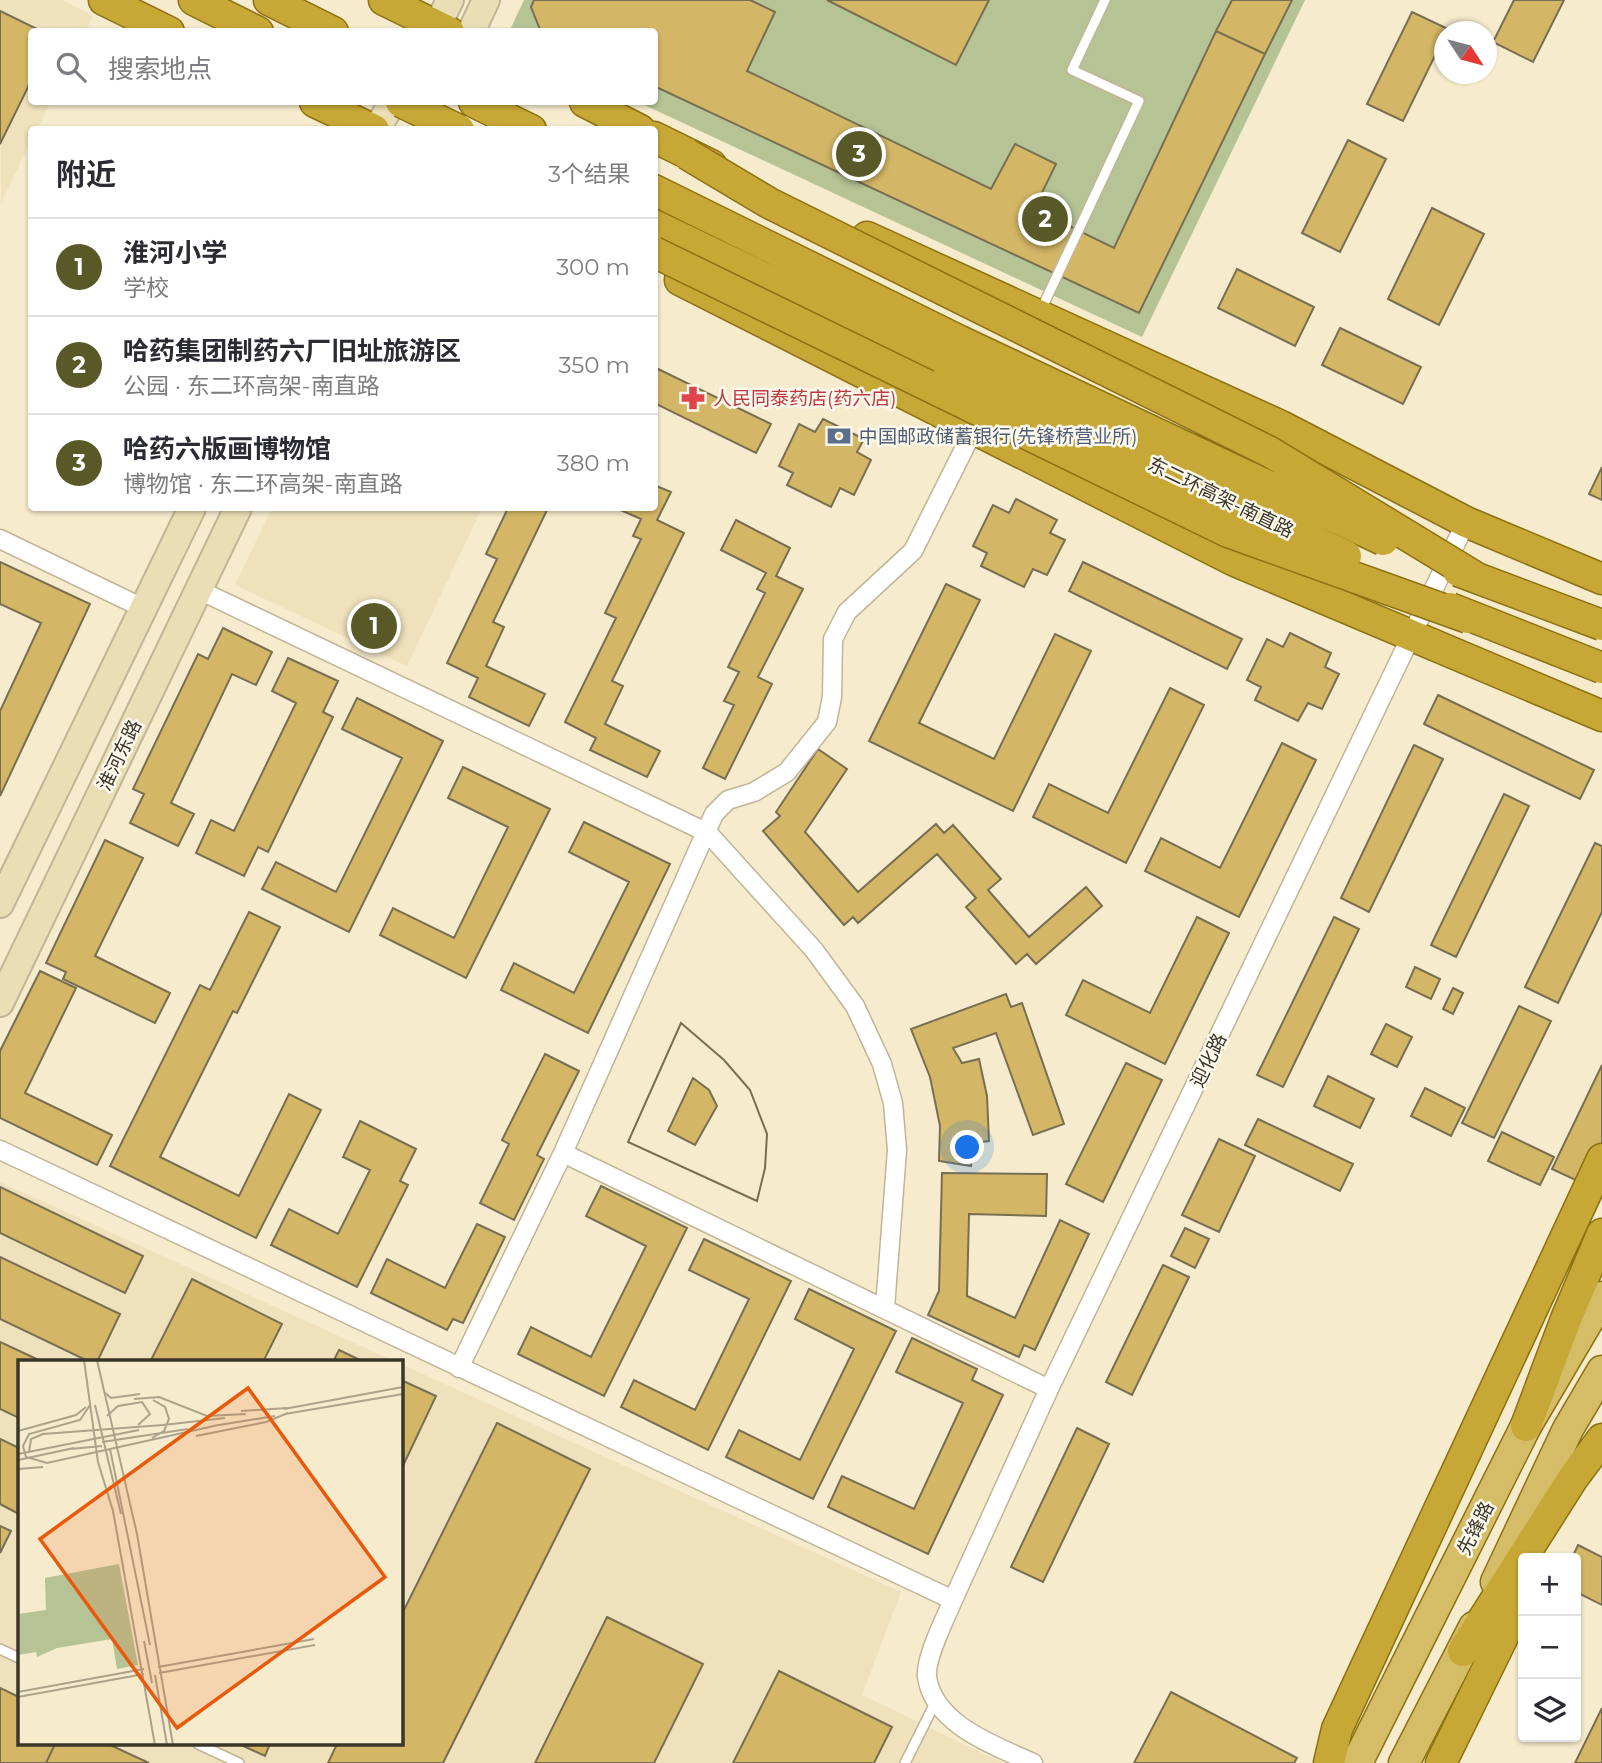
<!DOCTYPE html>
<html lang="zh">
<head>
<meta charset="utf-8">
<style>
  :root { --surface:#fff; --page:#f7f7f7; --text:#2b2b33; --muted:#7c7c81; --line:#e1e1e2; --accent:#585926 }
  body { margin:0; font-family:Montserrat,"Noto Sans SC",sans-serif; background:var(--page); color:var(--text) }
  .controls { position:absolute; right:21px; bottom:21px; display:grid; overflow:hidden; border-radius:7px; box-shadow:0 2px 5px #0004 }
  .controls button { width:63px; height:63px; display:grid; place-items:center; padding:0; border:0; border-bottom:2px solid var(--line); background:var(--surface); color:var(--text); font:35px sans-serif }
  .compass { position:absolute; left:1434px; top:21px; width:63px; height:63px; border-radius:50%; background:var(--surface); box-shadow:0 2px 5px #0004; rotate:126deg }
  .you { position:absolute; left:968px; top:1148px; width:24px; height:24px; margin:-18px; border:5px solid #fff; border-radius:50%; background:#1a73e8; box-shadow:0 0 0 10px #1a73e833 }
  .badge { display:grid; place-items:center; width:46px; height:46px; border-radius:50%; background:var(--accent); color:#fff; font-size:23px; font-weight:700 }
  .pin { position:absolute; translate:-50% -50%; border:4px solid #fff; box-shadow:0 2px 7px #0006 }
  .list { margin:0; padding:0; list-style:none }
  h2 { display:flex; justify-content:space-between; align-items:center; height:91px; margin:0; padding:0 28px; font-size:30px }
  h2 small { font-size:23px; font-weight:400; color:var(--muted) }
  .list li { display:grid; grid-template-columns:46px 1fr auto; gap:21px; align-items:center; box-sizing:border-box; height:98px; padding:0 28px; border-top:2px solid var(--line) }
  .list b { display:block; font-size:26px; white-space:nowrap }
  .list p { margin:0; font-size:23px; white-space:nowrap; color:var(--muted) }
  .list em { font-size:23px; font-style:normal; color:var(--muted) }
  .icon { flex:none; width:38px; height:38px; fill:none; stroke:currentColor; stroke-width:2; stroke-linecap:round; stroke-linejoin:round }
  .map { position:relative; flex:none; width:1602px; height:1763px; overflow:hidden }
  .search { position:absolute; background:var(--surface); box-shadow:0 2px 5px #0004; left:28px; top:28px; width:630px; height:77px; display:flex; align-items:center; gap:18px; box-sizing:border-box; padding:0 24px; border-radius:7px; color:var(--muted); font-size:26px }
  .panel { position:absolute; background:var(--surface); box-shadow:0 2px 5px #0004; left:28px; top:126px; width:630px; height:385px; border-radius:7px }
  .map>svg:first-child { display:block }
  .built { fill:#eee1bb }
  .green { fill:#b5c395 }
  .building { fill:#d4b766; stroke:#786e52; stroke-width:2; fill-rule:evenodd }
  .lines { fill:none; stroke-linecap:round; stroke-linejoin:round }
  .service-casing { stroke:#c0b597; stroke-width:12 }
  .minor-casing { stroke:#c0b597; stroke-width:21 }
  .secondary-casing { stroke:#c0b597; stroke-width:30 }
  .primary-casing { stroke:#8d7111; stroke-width:33 }
  .trunk-casing { stroke:#8d7111; stroke-width:33 }
  .service { stroke:#fff; stroke-width:9 }
  .minor { stroke:#fff; stroke-width:18 }
  .secondary { stroke:#eadeb4; stroke-width:26 }
  .primary { stroke:#d5bd68; stroke-width:30 }
  .trunk { stroke:#c7a736; stroke-width:30 }
  .trunk-bridge-casing { stroke:#8d7111; stroke-width:33; stroke-linecap:butt }
  .trunk-bridge { stroke:#c7a736; stroke-width:30 }
  .labels { text-anchor:middle; stroke-width:5; stroke-linejoin:round; paint-order:stroke }
  .health-label { font-size:19px; fill:#be3a42; stroke:#fdf9ec; text-anchor:start }
  .service-label { font-size:19px; fill:#4e5e75; stroke:#fdf9ec; text-anchor:start }
  .street-label { font-size:19px; fill:#3a362a; stroke:#fdf9ec }
  .inset-road { fill:none; stroke:#aba38b; stroke-width:2 }
  .view { fill:#e8590c; fill-opacity:0.15; stroke:#e8590c; stroke-width:3.5 }
  .inset-edge { fill:none; stroke:#3a362a; stroke-width:3.5 }
</style>
</head>
<body>
<div class="map">
<svg width="1602" height="1763" viewBox="0 0 1602 1763">
  <rect width="100%" height="100%" fill="#f6ebcc"/>
  <path class="built" d="M0,0h62l31,16 -7,15 -54,1v70h19l-14,27 -5,1 -1,11 -30,62z
    M272,508h210l-75,158 -172,-81z
    M0,1182l396,180h-377v382h382v-380l500,228 -39,103 141,68h-1003z"/>
  <path class="green" d="M524,0h781l-163,337 -504,-235h16v-70h-145z"/>
  <path class="building" d="M534,0h216l25,12 -28,59 244,118 24,-45 41,20 -22,45 80,39 102,-217 49,23 -126,259 -485,-227v-54h-113l-10,-25z
    M827,0h162l-33,65z
    M1232,0h60l-27,54 -49,-23z
    M1514,0h50l-31,62 -40,-20z
    M0,11l43,21h-11v47l-32,65z
    M1412,12l36,17 -45,92 -36,-17z
    M1348,140l38,19 -46,93 -38,-19z
    M1432,208l52,26 -45,91 -51,-26z
    M1237,269l77,38 -19,39 -77,-38z
    M1340,328l81,39 -18,37 -81,-39z
    M654,367l117,57 -15,29 -102,-50z
    M823,419l41,20 -7,13 14,8 -17,35 -14,-7 -9,19 -44,-22 6,-12 -14,-7 20,-42 16,8z
    M1602,467v33l-13,-6z
    M654,485l17,7 -14,28 27,13 -72,148 11,5 -18,38 55,27 -13,26 -57,-27 6,-12 -31,-16 51,-104 -11,-5 36,-74 -8,-3 8,-17 -25,-11h38z
    M1016,499l41,21 -7,13 15,7 -18,35 -14,-6 -9,18 -43,-21 6,-13 -14,-7 20,-41 16,8z
    M508,508h40l-55,114 11,5 -18,39 59,28 -16,32 -60,-29 9,-19 -31,-15 50,-104 -11,-5z
    M736,520l54,28 -14,28 27,13 -45,88 14,7 -47,95 -22,-11 31,-63 -10,-4 15,-29 -11,-5 37,-74 -8,-4 9,-16 -45,-23z
    M0,562l90,42 -90,192v-85l41,-88 -41,-19z
    M1083,562l159,77 -15,30 -158,-78z
    M946,584l34,16 -61,123 75,36 61,-125 36,17 -78,160 -144,-70z
    M223,628l49,24 -16,33 -24,-11 -61,129 23,11 -16,32 -48,-23 14,-29 -11,-5 65,-135 10,5z
    M1290,633l41,20 -6,14 14,7 -17,35 -14,-6 -10,18 -43,-21 6,-13 -14,-7 20,-41 16,8z
    M288,658l50,23 -15,31 10,5 -65,135 -10,-5 -14,29 -48,-23 15,-33 23,11 62,-128 -24,-12z
    M1170,688l34,17 -78,158 -93,-46 16,-33 59,29z
    M1438,695l156,75 -14,29 -156,-75z
    M357,698l86,43 -94,191 -87,-43 14,-27 60,30 66,-134 -60,-29z
    M1282,743l34,17 -77,157 -94,-46 16,-33 59,30z
    M1414,745l29,14 -74,153 -28,-14z
    M818,749l29,20 -42,63 53,60 78,-68 8,9 9,-8 48,54 -13,11 41,47 57,-50 16,19 -66,58 -9,-10 -11,10 -50,-57 10,-9 -39,-44 -79,69 -5,-6 -9,8 -81,-94 17,-15 -4,-4z
    M463,767l87,42 -84,169 -86,-43 13,-27 61,30 54,-111 -60,-29z
    M1504,794l25,12 -73,151 -25,-12z
    M584,822l86,42 -82,169 -87,-43 13,-27 60,30 55,-111 -60,-30z
    M105,840l38,18 -48,98 75,37 -15,30 -92,-44 3,-7 -20,-9z
    M1595,843l7,3v66l-44,91 -33,-16z
    M249,912l31,15 -43,86 -4,-2 -73,146 79,39 50,-102 32,16 -65,128 -146,-72 90,-181 10,5z
    M1197,917l32,16 -64,131 -99,-49 17,-35 67,33z
    M1334,917l25,12 -76,158 -26,-12z
    M1415,967l25,12 -9,20 -25,-12z
    M40,971l36,17 -51,105 87,42 -15,30 -97,-47v-67z
    M1453,988l10,5 -10,21 -10,-5z
    M1006,994l5,13 11,-4 42,121 -31,11 -37,-102 -43,15 9,15 17,-4 8,37 2,45 -16,2 -2,23 -32,-5 1,-35 -10,-49 -19,-48z
    M1519,1006l32,15 -57,117 -32,-15z
    M681,1023l43,37 26,30 17,44 -2,34 -8,33 -129,-59zM693,1078l16,12 8,16 -22,39 -27,-14z
    M681,1023l43,37 26,30 17,44 -2,34 -8,33 -129,-59z
    M1386,1024l26,13 -15,30 -26,-13z
    M545,1054l34,17 -42,84 7,4 -30,61 -34,-17 29,-59 -7,-4z
    M1126,1063l36,17 -59,122 -37,-18z
    M1602,1065v83l-18,36 -32,-15z
    M1328,1076l46,23 -14,29 -46,-22z
    M1425,1088l40,20 -14,28 -40,-20z
    M1258,1119l95,45 -13,27 -95,-46z
    M360,1121l56,28 -16,32 8,4 -51,102 -86,-42 18,-36 49,25 32,-64 -27,-13z
    M1502,1132l52,25 -14,28 -52,-24z
    M1219,1139l36,17 -36,76 -37,-17z
    M942,1173l105,1 -1,42 -77,-2 -2,82 48,22 45,-98 29,14 -54,116 -11,-5 -5,12 -91,-42 11,-24z
    M601,1186l86,42 -83,168 -86,-42 13,-27 60,30 55,-111 -60,-30z
    M0,1187l143,69 -18,37 -125,-60z
    M477,1224l28,13 -42,86 -10,-4 -6,11 -76,-37 16,-34 58,29z
    M1185,1228l24,11 -14,29 -24,-12z
    M704,1239l87,42 -83,169 -87,-43 13,-27 61,30 54,-111 -60,-29z
    M0,1257l120,57 -23,48h-7l-90,-43z
    M1163,1265l26,12 -57,118 -26,-13z
    M192,1279l90,45 -19,38h-113z
    M809,1289l87,42 -83,168 -87,-42 13,-27 61,30 54,-111 -59,-30z
    M912,1338l65,31 -5,11 31,15 -75,159 -100,-47 14,-31 72,33 49,-106 -67,-31z
    M0,1342l43,20h-24v56l-19,-9z
    M339,1350l25,12h-31z
    M401,1380l35,16 -35,74z
    M497,1423l93,46 -147,294h-115l9,-19h64v-128z
    M1077,1428l32,16 -66,138 -32,-15z
    M0,1439l19,9v66l-19,-10z
    M0,1526l11,5 -11,22z
    M1578,1545l24,12v48l-26,-13v-34h-4z
    M607,1617l96,47 -49,99h-119z
    M779,1671l113,56 -18,36h-141z
    M0,1688l19,9v47h36l-9,19h-46z
    M1171,1692l126,66 -3,5h-160z
    M1602,1708v55h-27z
    M55,1744h53l41,19h-103z
    M239,1744h31l-5,12z"/>
  <g class="lines">
    <g class="service-casing">
      <path id="service" d="M1041,310l98,-209 -67,-31 33,-70
        M0,1649l19,9
        M198,1744l41,19
        M905,1763l31,-62"/>
    </g>
    <g class="minor-casing">
      <path id="minor" d="M0,539l143,69
        M199,590l509,243 106,117 41,56 27,58 11,39 4,47 -12,158
        M0,1150l953,450c-8,19 -28,58 -26,77 7,48 69,69 106,86
        M563,1153l486,236
        M459,1368l104,-215 151,-339 14,-14 26,-8 33,-20 40,-50 5,-25 1,-58 14,-27 66,-61 60,-120
        M953,1600l96,-211 417,-867"/>
    </g>
    <g class="secondary-casing">
      <path id="secondary" d="M434,32l16,-32
        M471,32l15,-32
        M376,130l17,-28
        M0,904l192,-396
        M0,1003l238,-495"/>
    </g>
    <g class="primary-casing">
      <path id="primary" d="M1496,1582l72,-153 34,-58
        M1357,1763l169,-337 76,-129
        M1404,1763l70,-136"/>
    </g>
    <g class="trunk-casing">
      <path id="trunk" d="M104,0l65,32
        M194,0l64,32
        M269,0l64,32
        M384,0l65,32
        M315,102l59,28
        M474,102l57,28
        M585,102l55,28
        M654,137l57,28
        M654,190l306,151
        M654,225l294,141
        M867,237l414,189 185,96 136,57
        M680,280l555,281 367,155
        M1526,1426l40,-107 36,-85
        M1463,1651l110,-173 29,-39
        M1329,1763l8,-34 265,-570
        M1441,1763l82,-167"/>
    </g>
    <use href="#service" class="service"/>
    <use href="#minor" class="minor"/>
    <use href="#secondary" class="secondary"/>
    <use href="#primary" class="primary"/>
    <use href="#trunk" class="trunk"/>
    <g class="trunk-bridge-casing">
      <path id="trunk-bridge" d="M401,102l58,28
        M687,154l82,49 501,249 207,126
        M654,252l574,280 240,86
        M960,341l423,199
        M948,366l398,190
        M1458,571l144,54
        M1450,608l152,60"/>
    </g>
    <use href="#trunk-bridge" class="trunk-bridge"/>
  </g>
  <defs>
    <g id="pharmacy-bare" transform="scale(1.89)"><path d="M-2-6h4v4h4v4h-4v4h-4v-4h-4v-4h4Z" fill="#e0444e" stroke="#fdf9ec" stroke-width="2.5" paint-order="stroke"/></g>
    <g id="bank-bare" transform="scale(1.89)"><path d="M-6-4H6V4H-6ZM0-2.3a2.3 2.3 0 1 0 0 4.6a2.3 2.3 0 1 0 0-4.6Z" fill="#5c6f8a" stroke="#fdf9ec" stroke-width="2.5" paint-order="stroke"/></g>
  </defs>
  <g fill-rule="evenodd">
    <use href="#pharmacy-bare" x="693" y="398"/>
    <use href="#bank-bare" x="839" y="436"/>
  </g>
  <g class="labels">
    <g class="health-label">
      <text x="713" y="405">人民同泰药店(药六店)</text>
    </g>
    <g class="service-label">
      <text x="859" y="443">中国邮政储蓄银行(先锋桥营业所)</text>
    </g>
    <g class="street-label">
      <text transform="translate(1221 497) rotate(26)" y="7">东二环高架-南直路</text>
      <text transform="translate(119 755) rotate(-64)" y="7">淮河东路</text>
      <text transform="translate(1208 1060) rotate(-64)" y="7">迎化路</text>
      <text transform="translate(1475 1528) rotate(-63)" y="7">先锋路</text>
    </g>
  </g>
  <g transform="translate(18 1360)">
    <rect width="385" height="385" fill="#f6ebcc"/>
    <path d="M101,204l19,101 -21,4 -5,-30 -55,9 -20,9 -1,-5 -18,3v-41l28,-4 -1,-32z" fill="#b5c395"/>
    <path class="inset-road" d="M66,0l14,102 15,49 42,234M79,0l40,174 36,211M86,32l7,6 29,-4M116,39l25,-2 48,19 39,-2M72,45l-10,15 -51,14 -6,12 3,11 21,6 167,-37M77,45l26,109M266,49l119,-22M223,51l46,-3M267,54l118,-20M89,56l11,-10 24,-4 8,12 -12,11M145,65l62,-7M195,66l62,-10M0,71l58,-16 10,-8M178,76l70,-14 22,-9M134,78l12,-7 5,-12 -4,-12 -12,-7M84,82l86,-13M52,89l32,-3M92,89l40,196M11,92l2,-13 12,-5 120,-9M0,94l121,-24M0,100l56,-12M0,109l25,-2M126,281l8,42M140,307l156,-28M141,313l156,-28M137,315l12,70M0,332l126,-23M0,337l126,-23"/>
    <path class="view" d="M230,28l137,189 -208,151 -137,-189z"/>
    <rect width="385" height="385" class="inset-edge"/>
  </g>
</svg>
<div class="controls">
<button>+</button>
<button>−</button>
<button><svg class="icon" aria-label="layers" viewBox="0 0 24 24"><path d="M12 4l9 5-9 5-9-5zM3 14l9 5 9-5"/></svg></button>
</div>
<svg class="compass" viewBox="-18 -18 36 36"><path d="M0-13l5 13h-10z" fill="#e53935"/><path d="M0 13l5-13h-10z" fill="#7c7c81"/></svg>
<div class="you"></div>
<div class="pin badge" style="left:374px;top:626px">1</div>
<div class="pin badge" style="left:1045px;top:219px">2</div>
<div class="pin badge" style="left:859px;top:154px">3</div>
<div class="search"><svg class="icon" aria-label="search" viewBox="0 0 24 24"><circle cx="10" cy="10" r="6"/><path d="M15 15l6 6"/></svg>搜索地点</div>
<section class="panel">
<h2>附近<small>3个结果</small></h2>
<ul class="list">
<li><span class="badge">1</span><div><b>淮河小学</b><p>学校</p></div><em>300 m</em></li>
<li><span class="badge">2</span><div><b>哈药集团制药六厂旧址旅游区</b><p>公园 · 东二环高架-南直路</p></div><em>350 m</em></li>
<li><span class="badge">3</span><div><b>哈药六版画博物馆</b><p>博物馆 · 东二环高架-南直路</p></div><em>380 m</em></li>
</ul>
</section>
</div>
</body>
</html>
